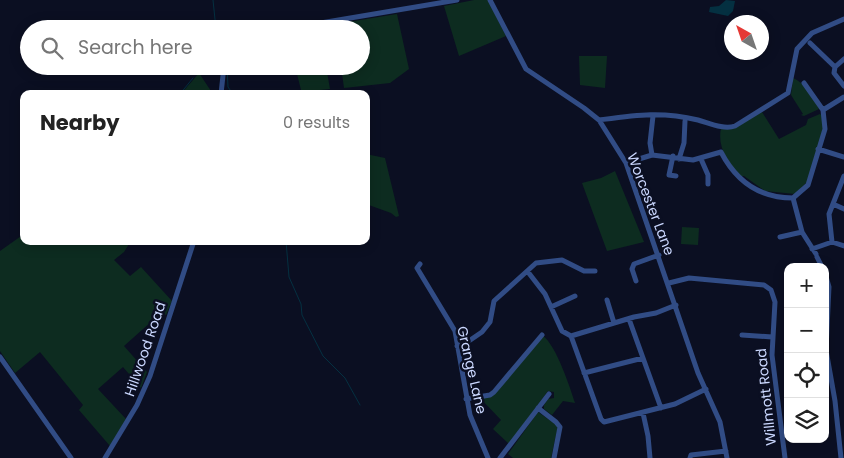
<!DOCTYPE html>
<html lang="en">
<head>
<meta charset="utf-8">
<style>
  :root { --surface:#fff; --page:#f6f6f6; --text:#222; --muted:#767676; --line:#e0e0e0 }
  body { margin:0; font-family:Poppins,sans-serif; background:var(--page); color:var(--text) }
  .controls { position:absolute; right:15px; bottom:15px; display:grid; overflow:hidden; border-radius:10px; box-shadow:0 2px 12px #0003 }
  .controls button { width:45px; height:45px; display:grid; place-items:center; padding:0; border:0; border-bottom:1px solid var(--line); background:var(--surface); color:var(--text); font:25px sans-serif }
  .compass { position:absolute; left:724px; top:15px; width:45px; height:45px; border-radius:50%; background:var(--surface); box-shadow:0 2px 12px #0003; rotate:320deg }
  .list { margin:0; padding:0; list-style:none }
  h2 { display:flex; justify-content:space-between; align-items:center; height:65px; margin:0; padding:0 20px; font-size:21px }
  h2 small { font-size:16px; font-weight:400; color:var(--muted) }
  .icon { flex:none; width:28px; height:28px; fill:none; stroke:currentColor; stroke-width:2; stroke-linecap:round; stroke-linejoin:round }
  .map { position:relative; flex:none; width:844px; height:458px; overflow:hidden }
  .search { position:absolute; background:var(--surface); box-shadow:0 2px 12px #0003; left:20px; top:20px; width:350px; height:55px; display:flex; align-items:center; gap:12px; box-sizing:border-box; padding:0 18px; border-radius:28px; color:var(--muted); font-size:19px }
  .panel { position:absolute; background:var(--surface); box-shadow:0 2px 12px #0003; left:20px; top:90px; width:350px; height:155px; border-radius:10px }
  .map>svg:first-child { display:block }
  .green { fill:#0d2c20 }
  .water { fill:#043041 }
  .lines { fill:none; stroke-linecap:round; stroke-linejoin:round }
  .stream { stroke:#043041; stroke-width:1 }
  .minor { stroke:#314c85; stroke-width:5 }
  .labels { text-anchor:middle; stroke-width:5; stroke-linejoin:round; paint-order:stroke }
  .street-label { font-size:14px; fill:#cbd8ff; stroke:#0b0f22 }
</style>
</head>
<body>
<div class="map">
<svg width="844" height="458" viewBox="0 0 844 458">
  <rect width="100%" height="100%" fill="#0b0f22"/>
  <path class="green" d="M474,0h14l18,36 -47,20 -15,-50z
    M397,14l12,55 -19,14 -46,5 -3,-22h20v-37h-24l-1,-5z
    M579,56h28l-2,32 -25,-3z
    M295,66h31l4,23 -10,1 -3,4h-15z
    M199,73l14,21h-32z
    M793,78c11,5 24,19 26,31l-15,7 -3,-1 2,-1 -12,-19z
    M762,112l17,27 27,-14 2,-6 12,-5 3,2v13l-15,52 -13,13 -30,-3 -21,-15h-4c-12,-15 -23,-28 -19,-48h13z
    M366,154l19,4 14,58 -3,1 -5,-4 -25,-9z
    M615,171l29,71 -37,9 -25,-68 19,-5z
    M682,227l17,1 -1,17 -17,-1z
    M24,234v7h107l-7,11 -10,8 16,16 11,-9 31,34 -6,14 -5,-2 -37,33 23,26 -6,16 -18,-21 -25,22 28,30 -16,27 -31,-36 4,-5 -43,-53 -25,21 -15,-22v-100z
    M543,336c13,9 27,51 32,67l-12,-2 -11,14 -8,-6v-4l4,-6 6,-1v-6l-6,-1 -39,53 -16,-15 8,-9 -21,-22 9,-1z
    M538,412l20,14 -7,32h-38l-5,-4z"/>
  <path class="water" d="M726,0l9,1 -2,10 -5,5 -19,-4 1,-5 9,-1z"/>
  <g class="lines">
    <path class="stream" d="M213,0l3,29
      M227,66l1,21 5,7
      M180,94l13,-16
      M286,241l3,36 12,27 1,11 21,41 22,22 15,27"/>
    <path class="minor" d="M490,0l36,69 58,39 15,12 27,43 72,210 22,49 7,36
      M285,29l172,-29
      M810,43l25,24
      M844,59l-9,8 -1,6 10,13
      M221,94l3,-28
      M823,110l21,-13
      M599,120c37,-5 62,-9 99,0 11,3 26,10 37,6l53,-33 9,-44 15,-16 32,-14
      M818,149l26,8
      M652,155l-2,-12 3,-27
      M673,156l-4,19 7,1
      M679,159l5,-16 1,-22
      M701,159l7,16v9
      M626,163l26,-8 41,5 28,-8c15,29 39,46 72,46l15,-13 17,-56 -2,-19 -19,-27
      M793,198l9,34 14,22
      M833,204l11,5
      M780,237l22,-5
      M832,242l-3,-28 15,-38
      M812,249l20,-7 12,4
      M817,257l5,10
      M420,264l-3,4 38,63 15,84 18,43
      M528,272l17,22 17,37 9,5 63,-19 22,-4 20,-8
      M825,273l4,14 -3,63 9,51 6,57
      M636,281l-4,-12 2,-5 25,-9
      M669,283l20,-5 75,7 7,5 4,12 -3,53 13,103
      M607,300l7,23
      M551,307l24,-11
      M629,319l32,89
      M742,335l30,2
      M571,336l30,83 3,3 71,-18 31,-15
      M457,346l6,-1 19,-13 8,-10 4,-21 42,-38 26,-3 22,11h11
      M0,357l71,101
      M584,373l59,-15
      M466,399l24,-4 4,-3 48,-57
      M538,408l18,14 4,5 -6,31
      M643,413l5,23 2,22
      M105,458l32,-53 13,-29 44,-135
      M500,458l49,-64
      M690,458l1,-3 35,-4"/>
  </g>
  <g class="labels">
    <g class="street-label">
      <text transform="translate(651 204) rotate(69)" y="5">Worcester Lane</text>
      <text transform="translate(145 349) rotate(-71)" y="5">Hillwood Road</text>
      <text transform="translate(472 370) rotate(77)" y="5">Grange Lane</text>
      <text transform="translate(766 397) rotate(-96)" y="5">Willmott Road</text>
    </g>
  </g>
</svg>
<div class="controls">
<button>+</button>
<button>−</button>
<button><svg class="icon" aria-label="locate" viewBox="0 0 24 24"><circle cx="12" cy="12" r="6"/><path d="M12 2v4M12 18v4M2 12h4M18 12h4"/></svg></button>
<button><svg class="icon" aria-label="layers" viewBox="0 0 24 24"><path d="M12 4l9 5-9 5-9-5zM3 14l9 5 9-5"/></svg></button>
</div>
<svg class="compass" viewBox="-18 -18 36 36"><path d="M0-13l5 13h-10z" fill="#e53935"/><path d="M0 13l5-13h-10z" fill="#767676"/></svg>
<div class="search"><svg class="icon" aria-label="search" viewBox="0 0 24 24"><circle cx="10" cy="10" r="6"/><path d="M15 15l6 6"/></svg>Search here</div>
<section class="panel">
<h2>Nearby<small>0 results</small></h2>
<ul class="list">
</ul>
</section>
</div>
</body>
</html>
